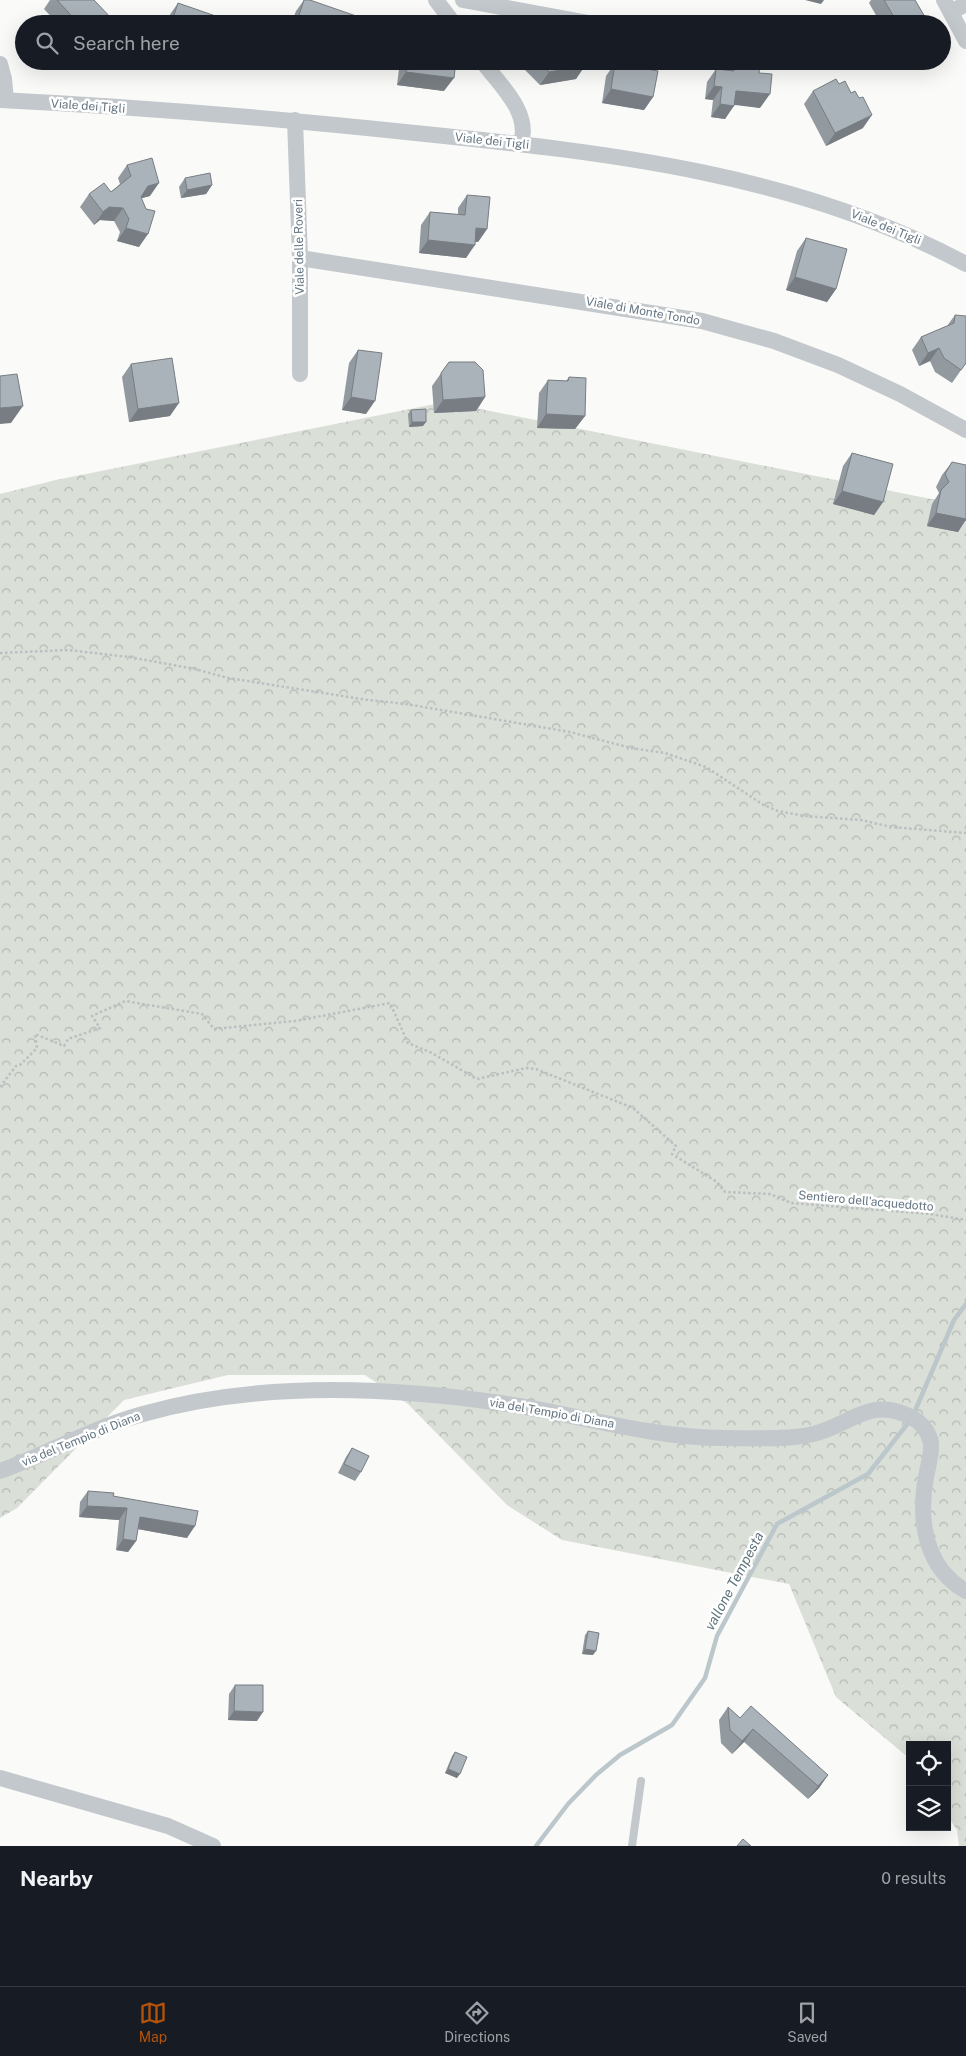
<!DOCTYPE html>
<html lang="en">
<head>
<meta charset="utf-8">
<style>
  :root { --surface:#171b24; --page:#20242c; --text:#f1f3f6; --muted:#9ea1a6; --line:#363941; --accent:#b45309 }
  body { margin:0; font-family:"Public Sans",sans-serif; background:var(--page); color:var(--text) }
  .controls { position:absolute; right:15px; bottom:15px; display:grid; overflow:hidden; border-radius:0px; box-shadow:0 5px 20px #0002 }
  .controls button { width:45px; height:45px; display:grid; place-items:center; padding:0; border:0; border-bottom:1px solid var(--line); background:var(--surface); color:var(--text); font:25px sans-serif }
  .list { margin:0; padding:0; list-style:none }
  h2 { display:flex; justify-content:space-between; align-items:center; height:65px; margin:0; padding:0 20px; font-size:21px }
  h2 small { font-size:16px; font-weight:400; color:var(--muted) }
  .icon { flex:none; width:28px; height:28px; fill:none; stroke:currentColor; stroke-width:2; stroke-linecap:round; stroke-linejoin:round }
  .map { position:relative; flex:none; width:966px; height:1846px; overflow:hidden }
  .search { position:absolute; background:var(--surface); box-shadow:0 5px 20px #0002; left:15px; right:15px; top:15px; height:55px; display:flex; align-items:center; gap:12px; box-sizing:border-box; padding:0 18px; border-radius:28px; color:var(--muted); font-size:19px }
  .sheet { height:140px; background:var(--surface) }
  nav { display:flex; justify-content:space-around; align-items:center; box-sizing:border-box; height:70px; border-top:1px solid var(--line); background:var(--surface); font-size:14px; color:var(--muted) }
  nav a { display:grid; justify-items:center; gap:2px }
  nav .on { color:var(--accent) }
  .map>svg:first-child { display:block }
  .forest { fill:url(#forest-crowns) }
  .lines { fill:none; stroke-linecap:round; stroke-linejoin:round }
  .stream { stroke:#bbc7cb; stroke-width:4.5 }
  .path { stroke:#bbbfc2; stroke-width:2.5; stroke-dasharray:2.5 2.5; stroke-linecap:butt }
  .service { stroke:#c3c8cc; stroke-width:8 }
  .minor { stroke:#c3c8cc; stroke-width:16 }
  .wall { fill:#929a9f }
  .shaded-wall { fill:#777d82 }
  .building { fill:#aab3b9; stroke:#777d82 }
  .labels { text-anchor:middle; stroke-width:5; stroke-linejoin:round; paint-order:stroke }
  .street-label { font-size:12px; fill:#657683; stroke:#fff }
  .water-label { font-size:14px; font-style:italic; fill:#60757c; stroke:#fff }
</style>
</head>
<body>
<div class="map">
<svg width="966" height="1846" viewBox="0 0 966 1846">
  <defs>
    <pattern id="forest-crowns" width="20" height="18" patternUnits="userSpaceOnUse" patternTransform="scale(1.25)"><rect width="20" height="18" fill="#dadfd7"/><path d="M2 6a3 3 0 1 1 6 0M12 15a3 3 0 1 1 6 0" fill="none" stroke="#b4b9b4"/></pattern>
  </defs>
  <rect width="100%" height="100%" fill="#fafaf8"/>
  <path class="forest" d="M445,402l521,104v1340h-7l-2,-16 -10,-15v-70h-37v14l-74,-62 -47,-113 -227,-44 -55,-35 -99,-101 -43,-29h-137l-104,25 -107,108 -17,10v-1024l56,-14z"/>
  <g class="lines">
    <path class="stream" d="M536,1846l32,-42 28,-29 24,-20 52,-30 33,-47 12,-42 60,-112 91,-50 44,-56 42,-98 12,-16"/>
    <path class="path" d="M0,653l68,-3 61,7 66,12 33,9 140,22 38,4 164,28 61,16 34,5 41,14 56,37 16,7 26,5 57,4 30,7 75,6
      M0,1087l16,-21 4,-1 17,-17 -2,-14 29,12 4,-7 32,-11 -8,-12 33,-15 77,13 12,15 81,-8 95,-18 18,40 24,10 45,26 49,-11 10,1 97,39 43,38 -4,8 45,28 8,10 45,2 21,9 139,11 36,6"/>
    <path class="service" d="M632,1846l9,-65"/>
    <path class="minor" d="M436,0l18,24
      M463,0l131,24
      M944,0l22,41
      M951,12l15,-8
      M482,61c17,23 49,51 39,82
      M0,64l4,15 2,21
      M0,100c142,7 284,19 425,34 186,19 374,40 541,130
      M295,120l5,138v116
      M300,258l402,63 72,20 64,24 62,29 66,36
      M0,1471c47,-17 95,-44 143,-57 112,-32 235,-28 350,-12 77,10 153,36 231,36 28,0 58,2 85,-3 39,-7 59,-40 102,-18 10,5 18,15 20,26 1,11 -3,23 -5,34 -8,43 -1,91 40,114
      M0,1778l168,48 45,20"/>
  </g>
  <path class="wall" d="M50,0h44l14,24h-50l-14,-15z
    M304,0h6l47,24h-66l5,-13z
    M871,0h44l14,24h-48l-12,-21z
    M178,3l51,21h-62l2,-8z
    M400,61h7l37,30 -47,-6z
    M516,61h69l-9,18 -36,6z
    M734,61h15l10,12 1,35 -26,-4 -9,15 -14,-2 2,-17 -8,-1 2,-17 9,-13 12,1z
    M615,63l38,34 -9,13 -42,-7 4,-27z
    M839,84l20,14 4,30 -37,18 -22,-42 9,-13z
    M127,165l23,31 -9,2 -2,49 -22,-6 3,-9 -6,-11 -14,-1 -6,5 -14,-18 9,-13 22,-2 9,-8 -2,-6z
    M185,178l27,7 -6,9 -25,4 -2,-11z
    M467,195l20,34 -9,13h-3l-9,16 -47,-5 2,-28 9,-13 28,3v-7z
    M806,238l30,51 -9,13 -41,-12 11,-39z
    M955,315l11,48 -14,20 -17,-11 -5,-11 -11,5 -7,-16 9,-13 26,-11z
    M358,350l8,64 -24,-4 7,-47z
    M449,362l36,35 -9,14 -42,2 -2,-27z
    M131,364l39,52 -41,6 -7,-45z
    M569,377l16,39 -10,13 -38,-1 2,-35 9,-13 18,1z
    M411,410l12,16 -14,1 -1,-13z
    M852,453l31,49 -9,13 -41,-11 10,-38z
    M952,462l13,59 -7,11 -31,-6 5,-22 7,-11 -3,-6 6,-12z
    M352,1448l9,24 -6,9 -17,-8 8,-16z
    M88,1491l25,5 74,42 -49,-9 -2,12 -8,11 -12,-2 3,-30 -40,-3 1,-15z
    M588,1631l5,24 -11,-1 3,-19z
    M235,1685l22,36 -29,-1 1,-26z
    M728,1707l12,11 88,57 -9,13 -11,11 -64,-57 -12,12 -11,-11 -2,-23z
    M455,1752l2,26 -12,-5 7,-17z"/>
  <path class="shaded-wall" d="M805,0h19l-3,4z
    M585,66l-9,13 -36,6 9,-13z
    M406,72l48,6 -10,13 -47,-6z
    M714,86l8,1 -9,13 -8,-1z
    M611,89l42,8 -9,13 -42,-7z
    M736,91l34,3 -10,14 -33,-4z
    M720,104l14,2 -9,13 -14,-2z
    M872,115l-9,13 -37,18 9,-13z
    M159,183l-9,13 -11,3 9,-13z
    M212,185l-6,9 -25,4 6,-8z
    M109,207l14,1 -9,13 -14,-1 -6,5 9,-13z
    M126,228l22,6 -9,13 -22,-6z
    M476,228l11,1 -9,13 -11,-1z
    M428,240l47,5 -9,13 -47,-5z
    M795,277l41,12 -9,13 -41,-12z
    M939,348l-9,13 -11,5 9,-13z
    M351,397l24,4 -9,13 -24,-4z
    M485,397l-9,14 -42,2 9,-13z
    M179,403l-9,13 -41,6 9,-13z
    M23,406l-12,17 -11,1v-16z
    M546,414l39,2 -10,13 -38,-1z
    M412,422h14l-3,4 -14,1z
    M842,491l41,11 -9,13 -41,-11z
    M966,512v9h-1l-7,11 -31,-6 9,-13z
    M87,1506l40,2 -8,12 -40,-3z
    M140,1517l55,9 -8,12 -55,-10z
    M123,1539l13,2 -8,11 -12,-2z
    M585,1649l11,2 -3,4 -11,-1z
    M234,1711l29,1 -6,9 -29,-1z
    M753,1729l-9,13 -12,12 10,-13z
    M448,1769l12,5 -3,4 -12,-5z
    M828,1775l-9,13 -11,11 10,-13z"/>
  <path class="building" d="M57,0h37l18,19 -6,5h-27z
    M304,0h6l49,17 -2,7h-61z
    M884,0h31l14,24h-31z
    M178,3l52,18 -1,3h-58z
    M525,20l21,4h-21z
    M407,61h49l-2,17 -48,-6z
    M539,61h46v5l-36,6z
    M735,61h14l11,2 -1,10 13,1 -2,20 -34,-3 -2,15 -14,-2 2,-17 -8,-1 2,-17 18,2z
    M615,63l43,8 -5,26 -42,-8z
    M836,79l3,5 6,-3 6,12 4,-2 4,7 4,-1 9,18 -37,18 -22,-42z
    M152,158l7,25 -11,3 -7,11 5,12 9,2 -7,23 -22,-6 3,-9 -6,-11 -14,-1 -6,5 -14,-18 15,-11 7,9 20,-16 -4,-11z
    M210,173l2,12 -25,5 -2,-12z
    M467,195l23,2 -3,32 -11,-1 -1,17 -47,-5 2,-28 35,3z
    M806,238l41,11 -11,40 -41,-12z
    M955,315l11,1v47l-5,7 -17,-12 -5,-10 -11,5 -7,-16 33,-14z
    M358,350l24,3 -7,48 -24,-4z
    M172,358l7,45 -41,6 -7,-45z
    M449,362h26l8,8 2,27 -42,3 -2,-27z
    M17,374l6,32 -23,2v-32z
    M569,377l17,1 -1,38 -39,-2 2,-34 20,1z
    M426,409v13h-14l-1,-12z
    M852,453l41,11 -10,38 -41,-11z
    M952,462l14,3v54l-30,-6 5,-23 8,-8 -4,-8z
    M352,1448l17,8 -8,16 -17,-8z
    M88,1491l26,2 -1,3 85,15 -3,15 -55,-9 -4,24 -13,-2 4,-31 -40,-2z
    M588,1631l11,2 -3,18 -11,-2z
    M235,1685h28v27l-29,-1z
    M751,1706l77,69 -10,11 -65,-57 -11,12 -12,-11 -2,-23 12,11z
    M455,1752l12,5 -7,17 -12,-5z
    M743,1839l8,7h-14z"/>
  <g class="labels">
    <g class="street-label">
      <text transform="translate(88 106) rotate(4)" y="4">Viale dei Tigli</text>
      <text transform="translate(492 141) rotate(6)" y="4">Viale dei Tigli</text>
      <text transform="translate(886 227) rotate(22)" y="4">Viale dei Tigli</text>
      <text transform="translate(299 247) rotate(-91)" y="4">Viale delle Roveri</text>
      <text transform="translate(643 311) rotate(10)" y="4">Viale di Monte Tondo</text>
      <text transform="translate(866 1201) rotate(5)" y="4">Sentiero dell'acquedotto</text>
      <text transform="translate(552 1413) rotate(10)" y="4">via del Tempio di Diana</text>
      <text transform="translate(81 1439) rotate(-22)" y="4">via del Tempio di Diana</text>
    </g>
    <g class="water-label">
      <text transform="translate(734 1581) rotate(-62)" y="5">vallone Tempesta</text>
    </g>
  </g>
</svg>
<div class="controls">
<button><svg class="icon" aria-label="locate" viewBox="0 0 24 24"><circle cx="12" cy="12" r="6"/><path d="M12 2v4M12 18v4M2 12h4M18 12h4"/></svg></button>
<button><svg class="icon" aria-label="layers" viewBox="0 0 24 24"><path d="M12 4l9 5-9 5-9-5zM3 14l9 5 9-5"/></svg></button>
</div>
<div class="search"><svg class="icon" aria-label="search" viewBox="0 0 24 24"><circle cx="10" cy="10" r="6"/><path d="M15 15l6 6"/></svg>Search here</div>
</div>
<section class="sheet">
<h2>Nearby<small>0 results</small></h2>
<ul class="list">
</ul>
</section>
<nav>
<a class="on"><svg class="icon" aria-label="map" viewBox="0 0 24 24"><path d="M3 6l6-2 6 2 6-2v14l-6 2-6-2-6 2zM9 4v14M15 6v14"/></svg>Map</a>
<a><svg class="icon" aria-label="directions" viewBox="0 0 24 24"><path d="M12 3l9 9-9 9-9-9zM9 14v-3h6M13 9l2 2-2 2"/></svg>Directions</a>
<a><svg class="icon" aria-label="saved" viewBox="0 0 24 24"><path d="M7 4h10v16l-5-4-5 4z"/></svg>Saved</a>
</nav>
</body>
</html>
